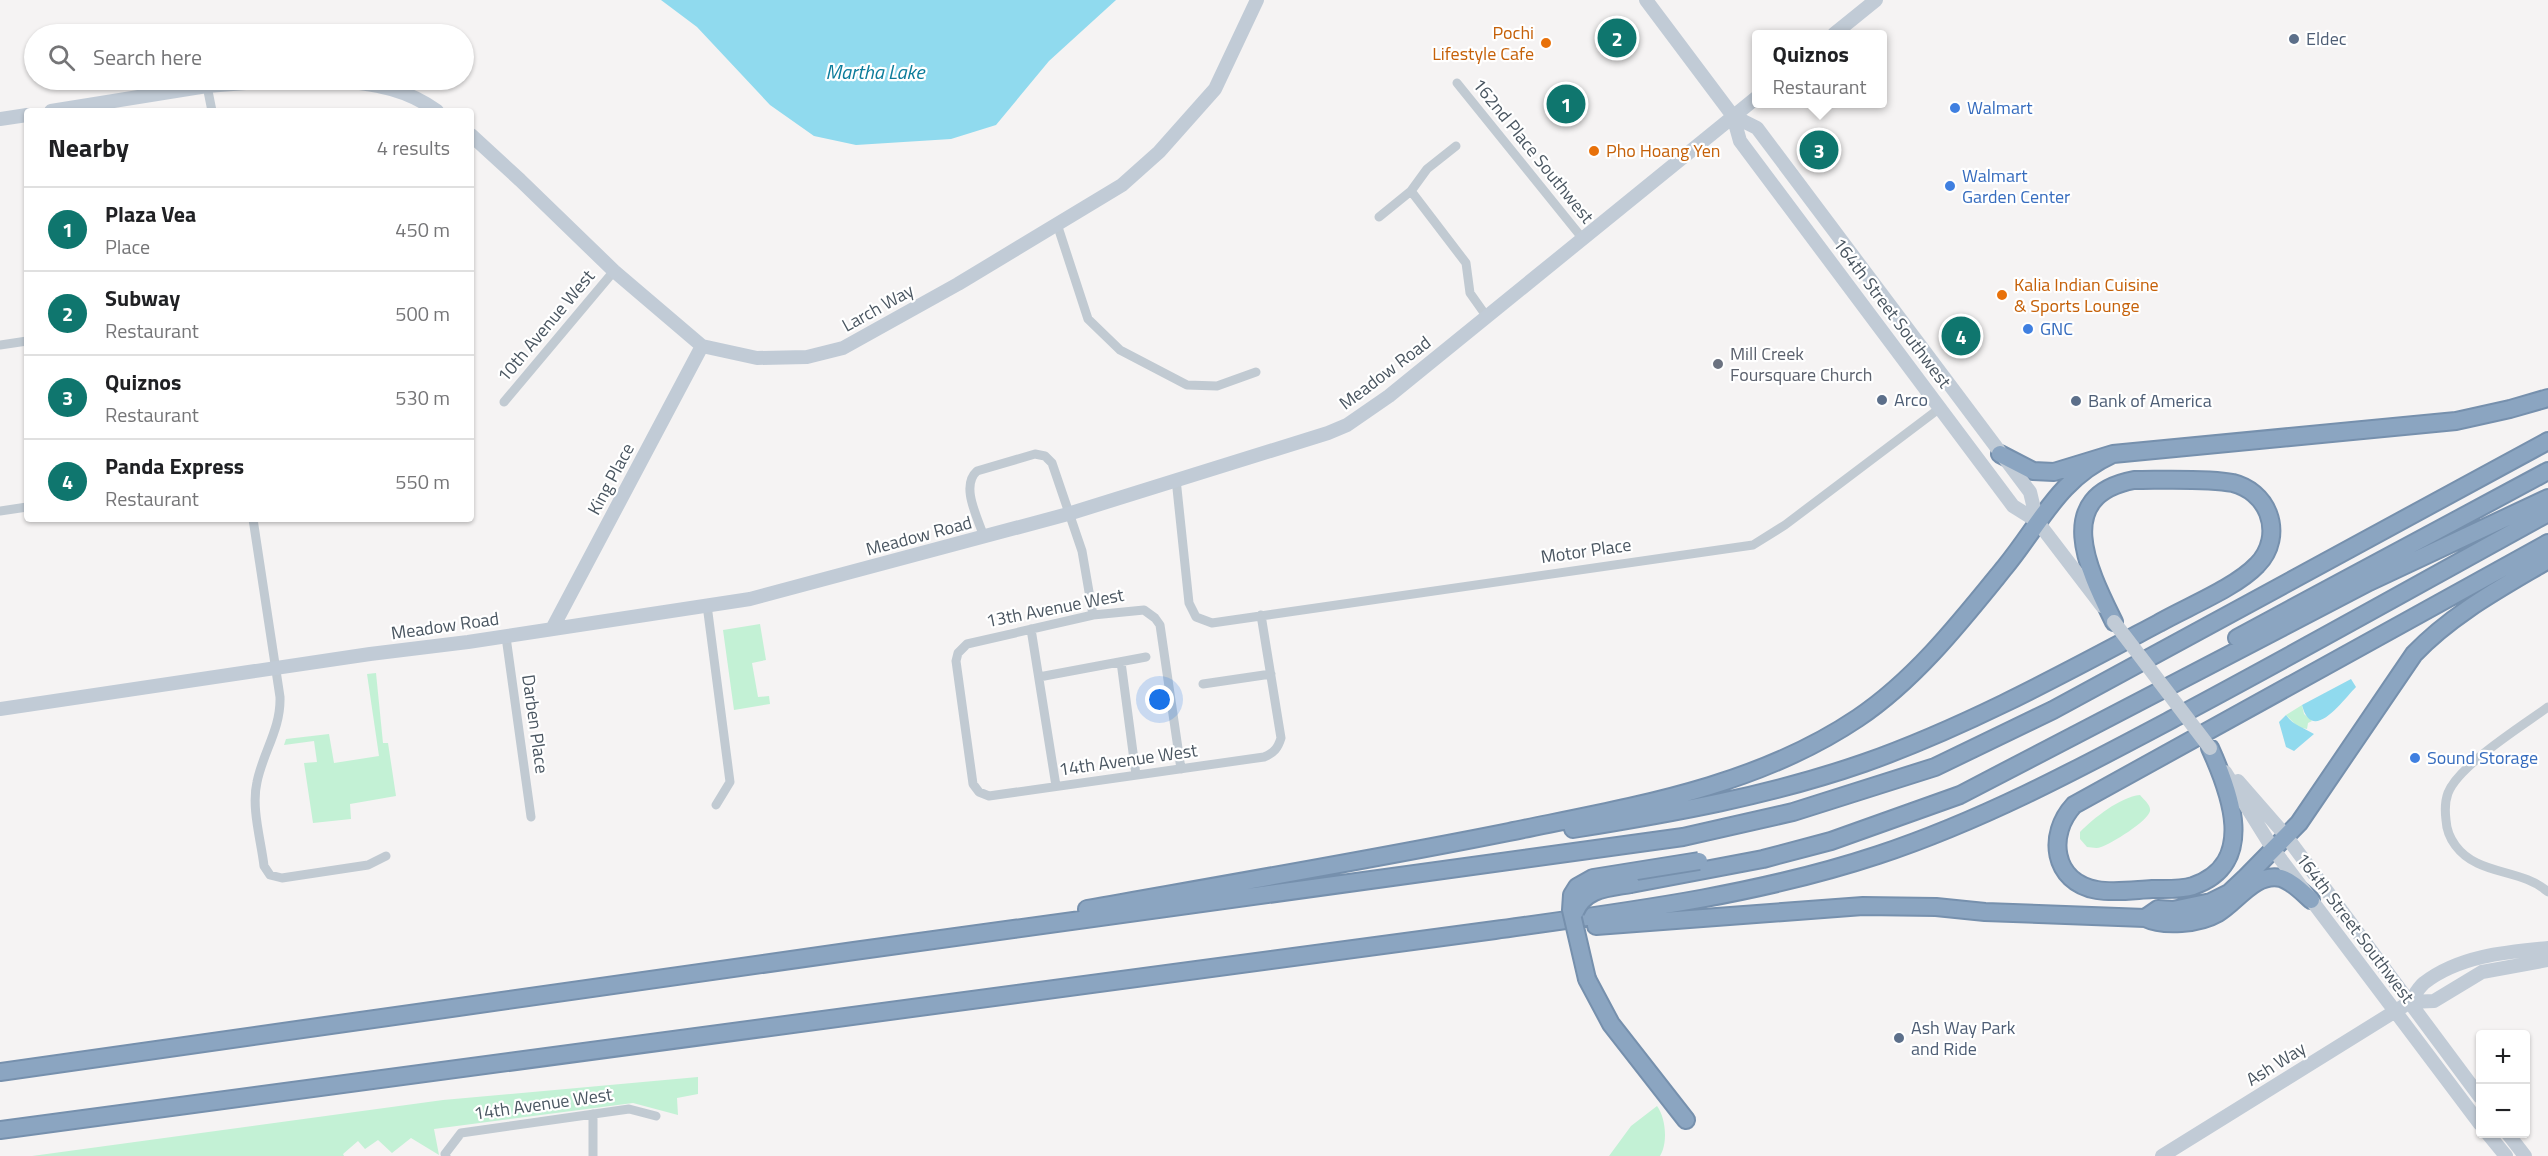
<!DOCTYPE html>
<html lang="en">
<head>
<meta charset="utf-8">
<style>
  :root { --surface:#fff; --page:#f2f2f2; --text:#202124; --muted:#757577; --line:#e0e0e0; --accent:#0f766e }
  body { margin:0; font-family:"Titillium Web",sans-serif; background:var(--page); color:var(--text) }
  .controls { position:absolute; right:18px; bottom:18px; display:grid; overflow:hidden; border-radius:6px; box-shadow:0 2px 4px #0004 }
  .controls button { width:54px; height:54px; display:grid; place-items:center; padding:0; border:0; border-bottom:2px solid var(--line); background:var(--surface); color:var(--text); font:30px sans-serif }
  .you { position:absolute; left:1160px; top:700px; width:21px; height:21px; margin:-15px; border:4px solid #fff; border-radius:50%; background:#1a73e8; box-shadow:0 0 0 9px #1a73e833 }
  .badge { display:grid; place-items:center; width:39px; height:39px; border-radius:50%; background:var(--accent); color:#fff; font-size:20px; font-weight:700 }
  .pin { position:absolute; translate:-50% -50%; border:3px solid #fff; box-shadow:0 2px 6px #0006 }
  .popup { position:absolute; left:1752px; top:30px; width:135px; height:78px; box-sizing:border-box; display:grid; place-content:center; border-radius:6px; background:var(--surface); filter:drop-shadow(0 2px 4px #0005); font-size:20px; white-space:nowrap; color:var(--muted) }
  .popup b { font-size:22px; color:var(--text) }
  .popup::after { content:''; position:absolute; left:50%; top:100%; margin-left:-12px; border:12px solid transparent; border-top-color:var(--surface) }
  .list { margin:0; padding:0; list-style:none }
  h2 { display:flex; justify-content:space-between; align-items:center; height:78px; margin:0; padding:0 24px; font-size:26px }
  h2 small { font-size:20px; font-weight:400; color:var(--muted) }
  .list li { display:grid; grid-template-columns:39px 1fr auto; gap:18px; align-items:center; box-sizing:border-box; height:84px; padding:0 24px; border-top:2px solid var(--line) }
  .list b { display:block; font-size:22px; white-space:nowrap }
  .list p { margin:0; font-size:20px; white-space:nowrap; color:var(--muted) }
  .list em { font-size:20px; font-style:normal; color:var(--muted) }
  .icon { flex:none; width:33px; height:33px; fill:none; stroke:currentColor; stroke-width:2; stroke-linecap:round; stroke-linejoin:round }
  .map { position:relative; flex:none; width:2548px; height:1156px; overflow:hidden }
  .search { position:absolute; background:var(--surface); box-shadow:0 2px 4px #0004; left:24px; top:24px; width:450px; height:66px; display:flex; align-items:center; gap:15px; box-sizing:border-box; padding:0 21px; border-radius:33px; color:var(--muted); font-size:22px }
  .panel { position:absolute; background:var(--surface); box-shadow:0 2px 4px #0004; left:24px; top:108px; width:450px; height:414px; border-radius:6px }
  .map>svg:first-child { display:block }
  .green { fill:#c3f1d5 }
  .water { fill:#90daee }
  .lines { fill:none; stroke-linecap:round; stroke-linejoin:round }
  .highway-casing { stroke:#7690ad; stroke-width:20 }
  .street { stroke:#c1cad2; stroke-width:9 }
  .secondary { stroke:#c1cbd6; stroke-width:14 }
  .highway { stroke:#8ba5c1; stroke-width:16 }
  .highway-bridge-casing { stroke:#7690ad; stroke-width:20; stroke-linecap:butt }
  .secondary-bridge { stroke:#c1cbd6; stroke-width:14 }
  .highway-bridge { stroke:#8ba5c1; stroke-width:16 }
  .service-dot { fill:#5c6f8a; stroke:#fff; stroke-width:2 }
  .food-dot { fill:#e8710a; stroke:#fff; stroke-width:2 }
  .shop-dot { fill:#3f7fe0; stroke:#fff; stroke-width:2 }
  .worship-dot { fill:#6b7280; stroke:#fff; stroke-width:2 }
  .labels { text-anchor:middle; stroke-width:4.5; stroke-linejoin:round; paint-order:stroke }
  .food-label { font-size:18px; fill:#c56008; stroke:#fff; text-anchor:start }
  .service-label { font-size:18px; fill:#4e5e75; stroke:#fff; text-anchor:start }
  .shop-label { font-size:18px; fill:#366cbe; stroke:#fff; text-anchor:start }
  .street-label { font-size:18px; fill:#4a5661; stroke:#fff }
  .worship-label { font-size:18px; fill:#5b616d; stroke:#fff; text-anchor:start }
  .water-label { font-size:20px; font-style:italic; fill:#0c7c9b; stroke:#fff }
</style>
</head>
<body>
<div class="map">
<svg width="2548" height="1156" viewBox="0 0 2548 1156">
  <rect width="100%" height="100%" fill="#f5f3f3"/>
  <path class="green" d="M760,624l6,36 -14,3 6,34 11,-1 1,8 -36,6 -11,-80z
    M376,673l7,70h5l8,53 -46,8 1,15 -38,4 -9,-60 13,-1 -3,-21 -30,4 2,-6 43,-5 5,29 45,-7 -12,-82z
    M2302,705l2,9 8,7 -4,2 -1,6 -9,-2 -12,-12z
    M2140,795c4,5 11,10 10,16 -2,10 -39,33 -49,36 -4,2 -10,0 -14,0l-7,-8v-7c14,-14 40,-35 60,-37z
    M698,1077v17l-21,4 1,17 -45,-12 -199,26 5,26 -28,-17 -19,15 -14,-13 -13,9 -7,-8 -15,13 1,2h-312l411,-56z
    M1657,1106c9,12 11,37 3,50h-51l22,-30z"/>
  <path class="water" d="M661,0h455l-67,61 -53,64 -45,14 -95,6 -42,-9 -44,-31 -73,-78z
    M2351,679l5,8c-13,13 -44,58 -54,18z
    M2286,715c8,11 17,12 28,19l-20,17 -8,-4 -7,-25z"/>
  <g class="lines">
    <g class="highway-casing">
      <path id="highway" d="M2000,454l33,17 21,1 59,-18 343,-33 54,-12 38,-11
        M2237,638l311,-167
        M2210,748c20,44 48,116 -17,138 -13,4 -28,3 -41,3 -18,1 -38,4 -55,1 -45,-8 -50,-56 -23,-85l474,-262
        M1573,829c99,-16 196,-33 291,-66 102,-36 199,-89 295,-140 28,-16 76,-35 98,-58 14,-14 18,-34 11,-52 -6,-15 -19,-26 -35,-30 -26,-5 -70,-3 -99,-3 -84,16 -44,93 -20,142
        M1631,884l132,-25 68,-18 129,-46 409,-213 179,-84
        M1087,909c141,-25 282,-49 422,-77 120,-25 245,-44 349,-114 58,-39 104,-98 147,-151 36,-44 53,-88 108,-113
        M2145,918l13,-9 15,1 38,-8 18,-9 17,-16 53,-54 115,-169c38,-40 87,-66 134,-94
        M1596,926l267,-20 73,1 49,5 160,6c19,9 54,6 73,-5 19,-11 37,-41 63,-35 12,4 21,14 30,22
        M1587,979l24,45 75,96
        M0,1072l854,-121 829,-114 110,-25 142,-45 118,-57 495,-269
        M0,1130l1495,-200c129,-18 259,-34 383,-75 106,-35 204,-88 302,-140 124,-66 246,-135 368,-202"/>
    </g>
    <path class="street" d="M1457,83l126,156
      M207,86l5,25
      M1411,191l16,-22 29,-23
      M1379,217l32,-26 55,72 4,30 17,24
      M1057,224l31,95 32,31 67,35 30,1 39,-14
      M0,345l27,-4
      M504,402l110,-131
      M1176,479l13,124 7,14 16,6 541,-78 32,-20 155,-117
      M0,511l27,-4
      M253,519l27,178c1,32 -17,55 -23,85 -6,26 4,58 7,84l6,9 12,3 86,-13 18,-9
      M984,537c-6,-19 -24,-51 -7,-66l58,-17 10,2 7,7 30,88 11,64
      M707,605l23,177 -14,23
      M1031,629l25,157
      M506,637l25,180
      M1121,662l15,113
      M1039,677l107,-20
      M1203,684l68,-10
      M2548,707c-26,19 -89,58 -100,86 -3,8 -3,19 -2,27 1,19 14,35 31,43 22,11 51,11 71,29
      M1181,769l-21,-144 -5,-7 -11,-8 -51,5 -126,29 -9,9 -2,8 17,123 6,8 10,4 275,-39c10,-4 14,-9 17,-19l-20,-123
      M446,1156l-1,-2 16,-21 168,-24 27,7
      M593,1156v-42"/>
    <path class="secondary" d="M1646,0l87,116 7,25 273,365 24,15 65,85
      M1834,34l42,-34
      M338,80c38,5 67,8 99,31
      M51,111l156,-25 79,-6
      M1733,116l24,12 273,364 7,29
      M0,119l27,-4
      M471,135l49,45 94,91 88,75 55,12 50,-1 36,-9 115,-64 164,-99 37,-33 56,-63 42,-89
      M552,629l150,-283
      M0,709l370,-55 98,-12 282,-43 318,-85 260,-81 19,-8 42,-29 367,-298
      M2225,772l48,77 207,275
      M2238,781l48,55 194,261
      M2410,1002l24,-1 48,-29 66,-12
      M2488,1134l18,22
      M2508,1134l17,22
      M2162,1156l248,-154c4,-6 8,-14 14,-19 35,-27 81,-31 124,-35"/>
    <use href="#highway" class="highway"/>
    <g class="highway-bridge-casing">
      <path id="highway-bridge" d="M1575,912c10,-24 33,-24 56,-28
        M1587,979l-16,-69 1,-15 5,-8 16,-9 106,-17"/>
    </g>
    <path class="secondary-bridge" d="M2114,622l96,126"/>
    <use href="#highway-bridge" class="highway-bridge"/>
  </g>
  <g class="service-dot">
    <circle cx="2294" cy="39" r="6"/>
    <circle cx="1882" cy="400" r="6"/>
    <circle cx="2076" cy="401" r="6"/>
    <circle cx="1899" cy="1038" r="6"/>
  </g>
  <g class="food-dot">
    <circle cx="1546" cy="43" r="6"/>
    <circle cx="1594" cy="151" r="6"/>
    <circle cx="2002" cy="295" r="6"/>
  </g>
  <g class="shop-dot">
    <circle cx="1955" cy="108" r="6"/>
    <circle cx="1950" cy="186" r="6"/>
    <circle cx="2028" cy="329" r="6"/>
    <circle cx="2415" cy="758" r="6"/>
  </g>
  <circle class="worship-dot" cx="1718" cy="364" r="6"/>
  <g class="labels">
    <g class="food-label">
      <text x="1534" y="39" text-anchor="end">Pochi<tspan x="1534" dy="21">Lifestyle Cafe</tspan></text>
      <text x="1606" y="157">Pho Hoang Yen</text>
      <text x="2014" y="291">Kalia Indian Cuisine<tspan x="2014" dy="21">&amp; Sports Lounge</tspan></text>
    </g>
    <g class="service-label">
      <text x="2306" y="45">Eldec</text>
      <text x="1894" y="406">Arco</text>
      <text x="2088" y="407">Bank of America</text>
      <text x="1911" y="1034">Ash Way Park<tspan x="1911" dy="21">and Ride</tspan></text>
    </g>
    <g class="shop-label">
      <text x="1967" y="114">Walmart</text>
      <text x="1962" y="182">Walmart<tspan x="1962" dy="21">Garden Center</tspan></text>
      <text x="2040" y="335">GNC</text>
      <text x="2427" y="764">Sound Storage</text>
    </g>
    <g class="street-label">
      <text transform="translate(1533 151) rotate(51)" y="6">162nd Place Southwest</text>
      <text transform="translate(878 308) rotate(-29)" y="6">Larch Way</text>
      <text transform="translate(1892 313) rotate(53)" y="6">164th Street Southwest</text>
      <text transform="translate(546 326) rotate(-50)" y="6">10th Avenue West</text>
      <text transform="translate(1385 373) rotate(-37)" y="6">Meadow Road</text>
      <text transform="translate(611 479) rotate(-62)" y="6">King Place</text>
      <text transform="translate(919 536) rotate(-15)" y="6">Meadow Road</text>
      <text transform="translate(1586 551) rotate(-8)" y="6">Motor Place</text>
      <text transform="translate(1055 608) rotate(-11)" y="6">13th Avenue West</text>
      <text transform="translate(445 626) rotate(-8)" y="6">Meadow Road</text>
      <text transform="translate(535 724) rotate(82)" y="6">Darben Place</text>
      <text transform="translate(1128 760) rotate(-8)" y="6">14th Avenue West</text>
      <text transform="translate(2355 928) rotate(53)" y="6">164th Street Southwest</text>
      <text transform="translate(2276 1064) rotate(-32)" y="6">Ash Way</text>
      <text transform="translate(543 1104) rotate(-8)" y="6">14th Avenue West</text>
    </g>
    <g class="worship-label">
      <text x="1730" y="360">Mill Creek<tspan x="1730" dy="21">Foursquare Church</tspan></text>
    </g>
    <g class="water-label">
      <text x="875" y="79">Martha Lake</text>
    </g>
  </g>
</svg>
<div class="controls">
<button>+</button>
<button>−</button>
</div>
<div class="you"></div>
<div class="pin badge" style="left:1566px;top:104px">1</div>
<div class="pin badge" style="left:1617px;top:38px">2</div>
<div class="pin badge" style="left:1819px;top:150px">3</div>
<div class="popup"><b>Quiznos</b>Restaurant</div>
<div class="pin badge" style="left:1961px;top:336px">4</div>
<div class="search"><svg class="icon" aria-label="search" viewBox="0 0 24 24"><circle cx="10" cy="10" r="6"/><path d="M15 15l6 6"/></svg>Search here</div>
<section class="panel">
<h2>Nearby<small>4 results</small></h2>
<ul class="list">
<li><span class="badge">1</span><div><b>Plaza Vea</b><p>Place</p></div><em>450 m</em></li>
<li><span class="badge">2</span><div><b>Subway</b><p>Restaurant</p></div><em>500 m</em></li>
<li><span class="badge">3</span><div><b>Quiznos</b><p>Restaurant</p></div><em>530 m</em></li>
<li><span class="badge">4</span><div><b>Panda Express</b><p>Restaurant</p></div><em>550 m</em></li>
</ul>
</section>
</div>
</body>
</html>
